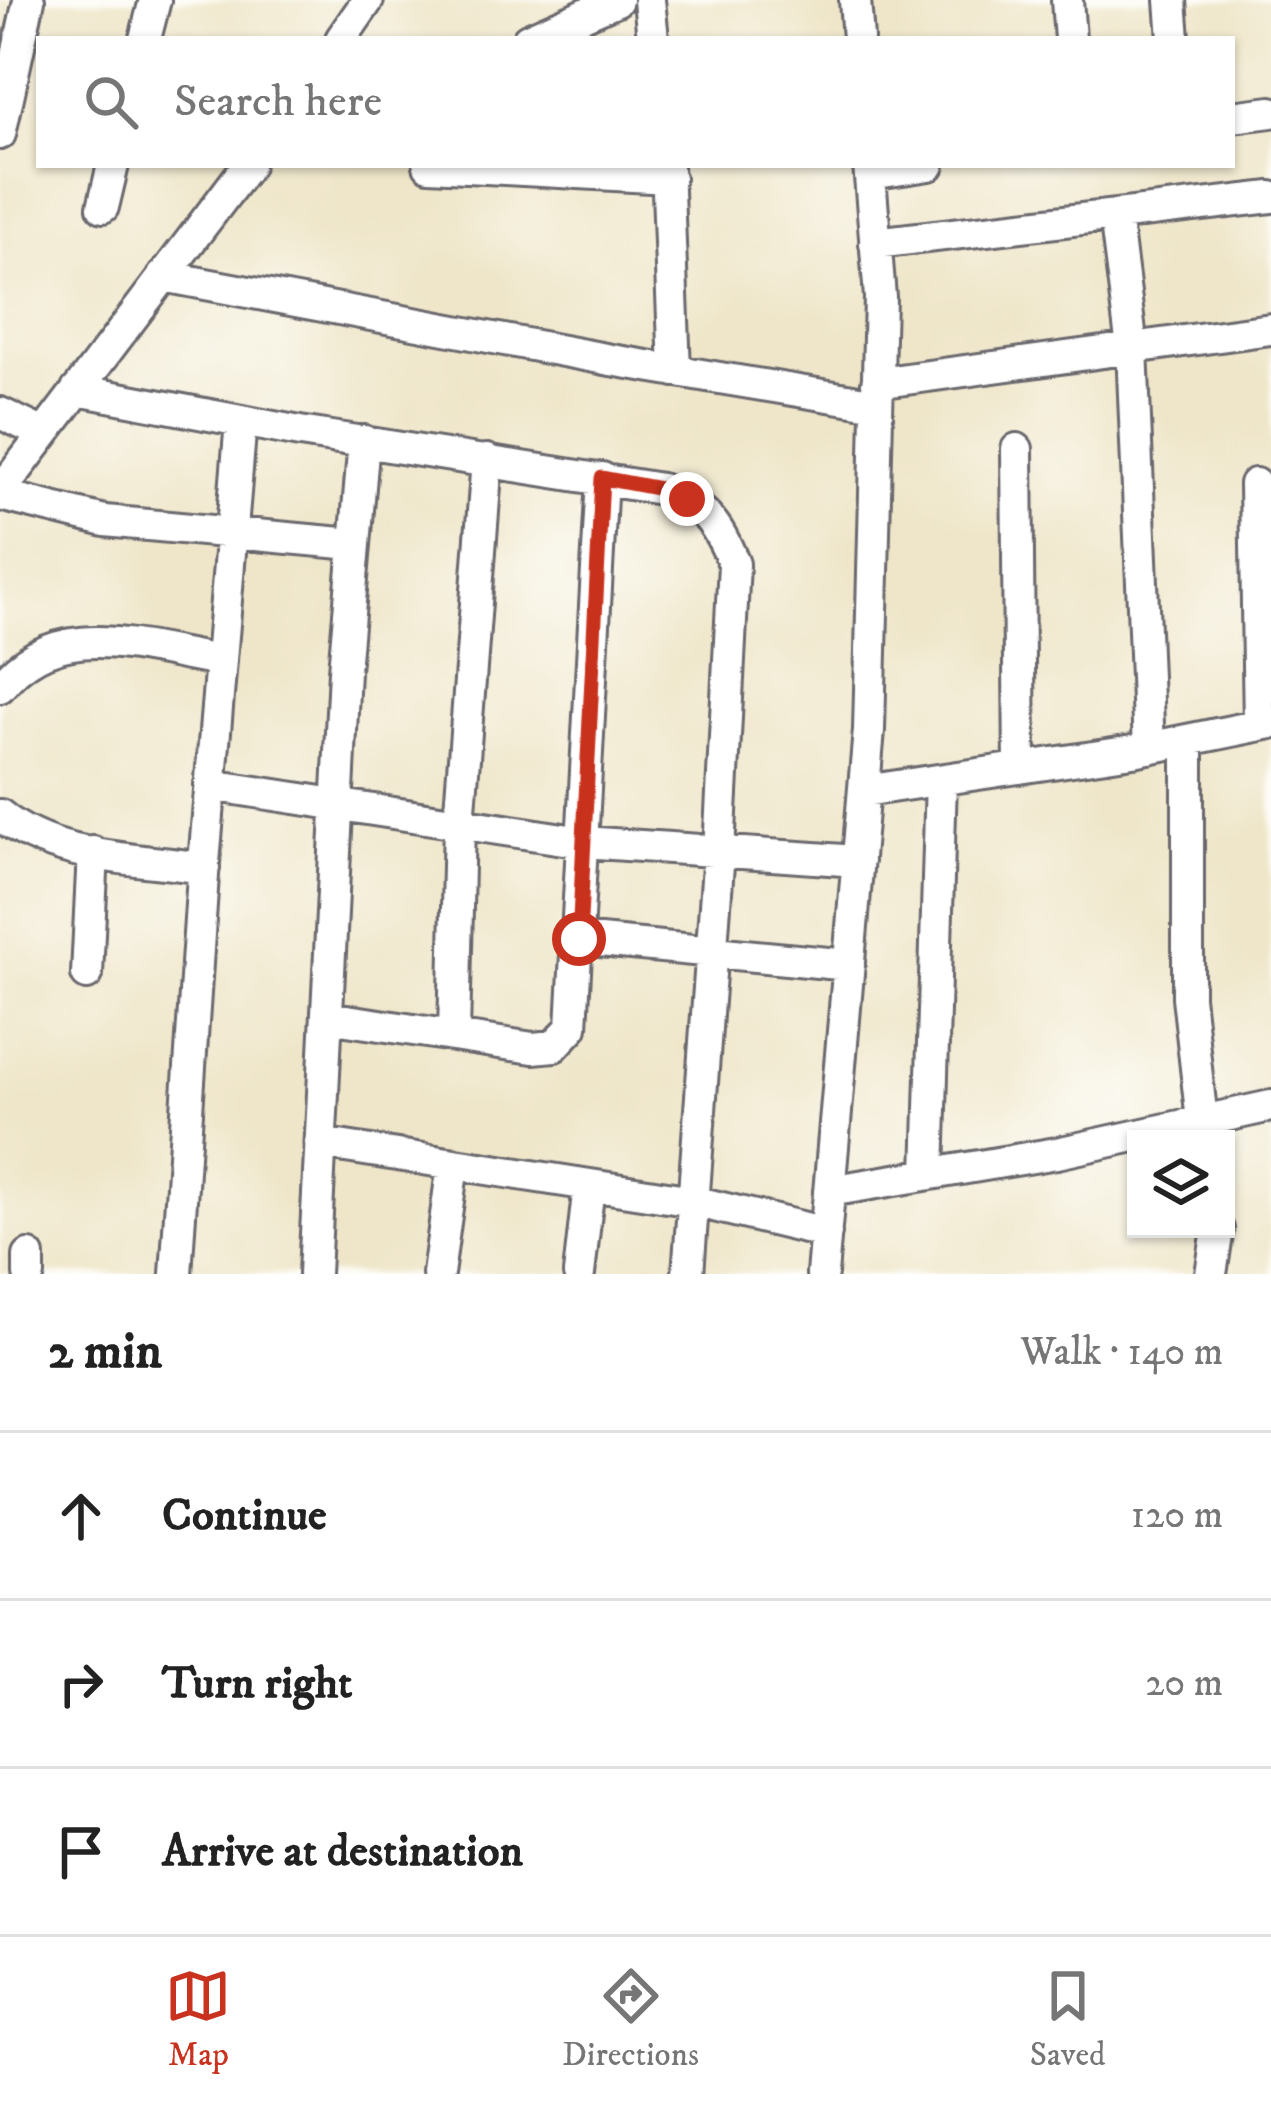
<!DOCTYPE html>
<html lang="en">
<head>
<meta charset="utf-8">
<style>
  :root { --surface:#fff; --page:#f6f6f6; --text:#222; --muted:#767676; --line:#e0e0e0; --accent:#c8321e }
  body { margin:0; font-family:"IM FELL DW Pica",serif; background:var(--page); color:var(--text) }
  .controls { position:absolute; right:36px; bottom:36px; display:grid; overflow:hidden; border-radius:0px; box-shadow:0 3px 9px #0004 }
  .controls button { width:108px; height:108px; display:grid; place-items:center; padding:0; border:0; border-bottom:3px solid var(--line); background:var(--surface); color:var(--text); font:60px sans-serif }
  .stop { position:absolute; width:36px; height:36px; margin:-27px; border:9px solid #c8321e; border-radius:50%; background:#fff }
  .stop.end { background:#c8321e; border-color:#fff; box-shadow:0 3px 12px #0008 }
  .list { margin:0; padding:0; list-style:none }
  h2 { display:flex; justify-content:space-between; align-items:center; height:156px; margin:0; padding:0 48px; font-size:51px }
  h2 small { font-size:39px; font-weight:400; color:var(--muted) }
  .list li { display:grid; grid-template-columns:78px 1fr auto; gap:36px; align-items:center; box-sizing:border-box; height:168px; padding:0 48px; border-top:3px solid var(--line) }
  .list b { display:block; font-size:45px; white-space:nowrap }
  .list em { font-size:39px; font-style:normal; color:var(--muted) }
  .icon { flex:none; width:66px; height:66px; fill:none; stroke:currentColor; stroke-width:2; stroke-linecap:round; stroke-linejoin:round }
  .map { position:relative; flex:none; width:1271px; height:1274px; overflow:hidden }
  .search { position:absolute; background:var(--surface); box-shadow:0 3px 9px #0004; left:36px; right:36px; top:36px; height:132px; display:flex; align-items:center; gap:30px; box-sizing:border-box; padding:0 42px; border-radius:0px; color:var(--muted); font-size:45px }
  .sheet { height:660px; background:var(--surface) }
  nav { display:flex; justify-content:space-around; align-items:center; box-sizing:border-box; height:168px; border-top:3px solid var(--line); background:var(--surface); font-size:33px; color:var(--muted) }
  nav a { display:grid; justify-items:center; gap:6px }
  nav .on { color:var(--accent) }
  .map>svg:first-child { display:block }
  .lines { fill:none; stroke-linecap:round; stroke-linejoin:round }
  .minor-casing { stroke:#6a676d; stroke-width:36 }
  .minor { stroke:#fff; stroke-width:30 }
  .route { stroke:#c8321e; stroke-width:15 }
</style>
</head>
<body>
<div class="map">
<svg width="1271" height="1274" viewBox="0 0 1271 1274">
  <rect width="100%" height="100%" fill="#fdfcf7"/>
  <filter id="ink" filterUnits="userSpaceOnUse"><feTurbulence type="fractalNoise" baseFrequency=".00833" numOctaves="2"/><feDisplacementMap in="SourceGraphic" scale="24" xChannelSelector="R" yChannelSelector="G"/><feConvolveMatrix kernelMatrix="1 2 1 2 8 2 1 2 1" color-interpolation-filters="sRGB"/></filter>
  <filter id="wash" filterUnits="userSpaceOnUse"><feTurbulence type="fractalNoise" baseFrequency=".004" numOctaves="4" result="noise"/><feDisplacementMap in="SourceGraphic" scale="48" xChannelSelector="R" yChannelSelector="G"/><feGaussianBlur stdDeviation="2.7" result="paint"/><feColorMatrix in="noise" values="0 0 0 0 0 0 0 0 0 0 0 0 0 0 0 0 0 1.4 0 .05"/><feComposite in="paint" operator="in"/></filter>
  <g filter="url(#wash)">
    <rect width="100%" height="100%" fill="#efe6c9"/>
  </g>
  <g filter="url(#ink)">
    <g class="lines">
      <g class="minor-casing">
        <path id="minor" d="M649,0l4,39
          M855,0l3,39
          M1067,0l3,39
          M1171,0l3,39
          M145,39l10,-39
          M341,39l27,-39
          M528,39l89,-39
          M1232,117l39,-5
          M0,134l29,-134
          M429,165l240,13
          M667,165l8,206
          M870,174l59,-9
          M103,207l10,-42
          M1115,215l17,133 17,400
          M875,243l396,-46
          M163,276l448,84 266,44
          M877,383l394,-54
          M77,390l223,42 361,57c44,18 55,31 73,75l-15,287 -31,423
          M0,413l44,21
          M1017,449l3,319
          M1255,484l4,241
          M0,492l248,-327
          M0,495l105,26 248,23
          M0,687c58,-73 142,-38 221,-26
          M1188,740v257l14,124
          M210,785l373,57 275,19
          M864,791l269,-40 138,-28
          M0,815c54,45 137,43 204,53
          M579,939l270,26
          M87,974l6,-122
          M327,1017l206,31 21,-2 18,-19 30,-549
          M454,1035l5,-212 28,-363
          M320,1143l373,58 133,32
          M929,1174l12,-394
          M829,1191l228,-38 214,-47
          M29,1256v18
          M176,1274l27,-399 38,-454
          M314,1274l30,-603 20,-230
          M438,1274l15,-110
          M579,1274l10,-89
          M822,1274l47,-544 11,-433 -11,-132
          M1211,1274l7,-45"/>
      </g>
      <use href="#minor" class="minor"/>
    </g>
  </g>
  <g class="lines" filter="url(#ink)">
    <path class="route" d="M579,939l23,-461 59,11 26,10"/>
  </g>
</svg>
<div class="controls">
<button><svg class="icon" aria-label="layers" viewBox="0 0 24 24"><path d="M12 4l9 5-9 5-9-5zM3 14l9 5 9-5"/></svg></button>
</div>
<div class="stop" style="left:579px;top:939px"></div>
<div class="stop end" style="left:687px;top:499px"></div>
<div class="search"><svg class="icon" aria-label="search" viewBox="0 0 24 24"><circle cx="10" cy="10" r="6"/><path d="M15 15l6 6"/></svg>Search here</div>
</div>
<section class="sheet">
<h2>2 min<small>Walk · 140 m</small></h2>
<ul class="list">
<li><svg class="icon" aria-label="ahead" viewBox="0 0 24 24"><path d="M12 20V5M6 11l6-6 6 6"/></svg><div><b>Continue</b></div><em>120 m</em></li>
<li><svg class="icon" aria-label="right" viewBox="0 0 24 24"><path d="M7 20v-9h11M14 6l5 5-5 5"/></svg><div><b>Turn right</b></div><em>20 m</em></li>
<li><svg class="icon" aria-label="arrive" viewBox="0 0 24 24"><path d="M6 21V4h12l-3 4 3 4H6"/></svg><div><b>Arrive at destination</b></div></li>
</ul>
</section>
<nav>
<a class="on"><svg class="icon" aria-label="map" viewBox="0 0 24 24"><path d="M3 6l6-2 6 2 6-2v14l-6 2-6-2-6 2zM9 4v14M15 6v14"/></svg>Map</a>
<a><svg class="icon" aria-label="directions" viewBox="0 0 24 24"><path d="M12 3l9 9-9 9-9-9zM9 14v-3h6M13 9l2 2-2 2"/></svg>Directions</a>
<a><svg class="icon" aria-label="saved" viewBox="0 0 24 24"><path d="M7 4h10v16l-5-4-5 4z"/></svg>Saved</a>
</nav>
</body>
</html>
